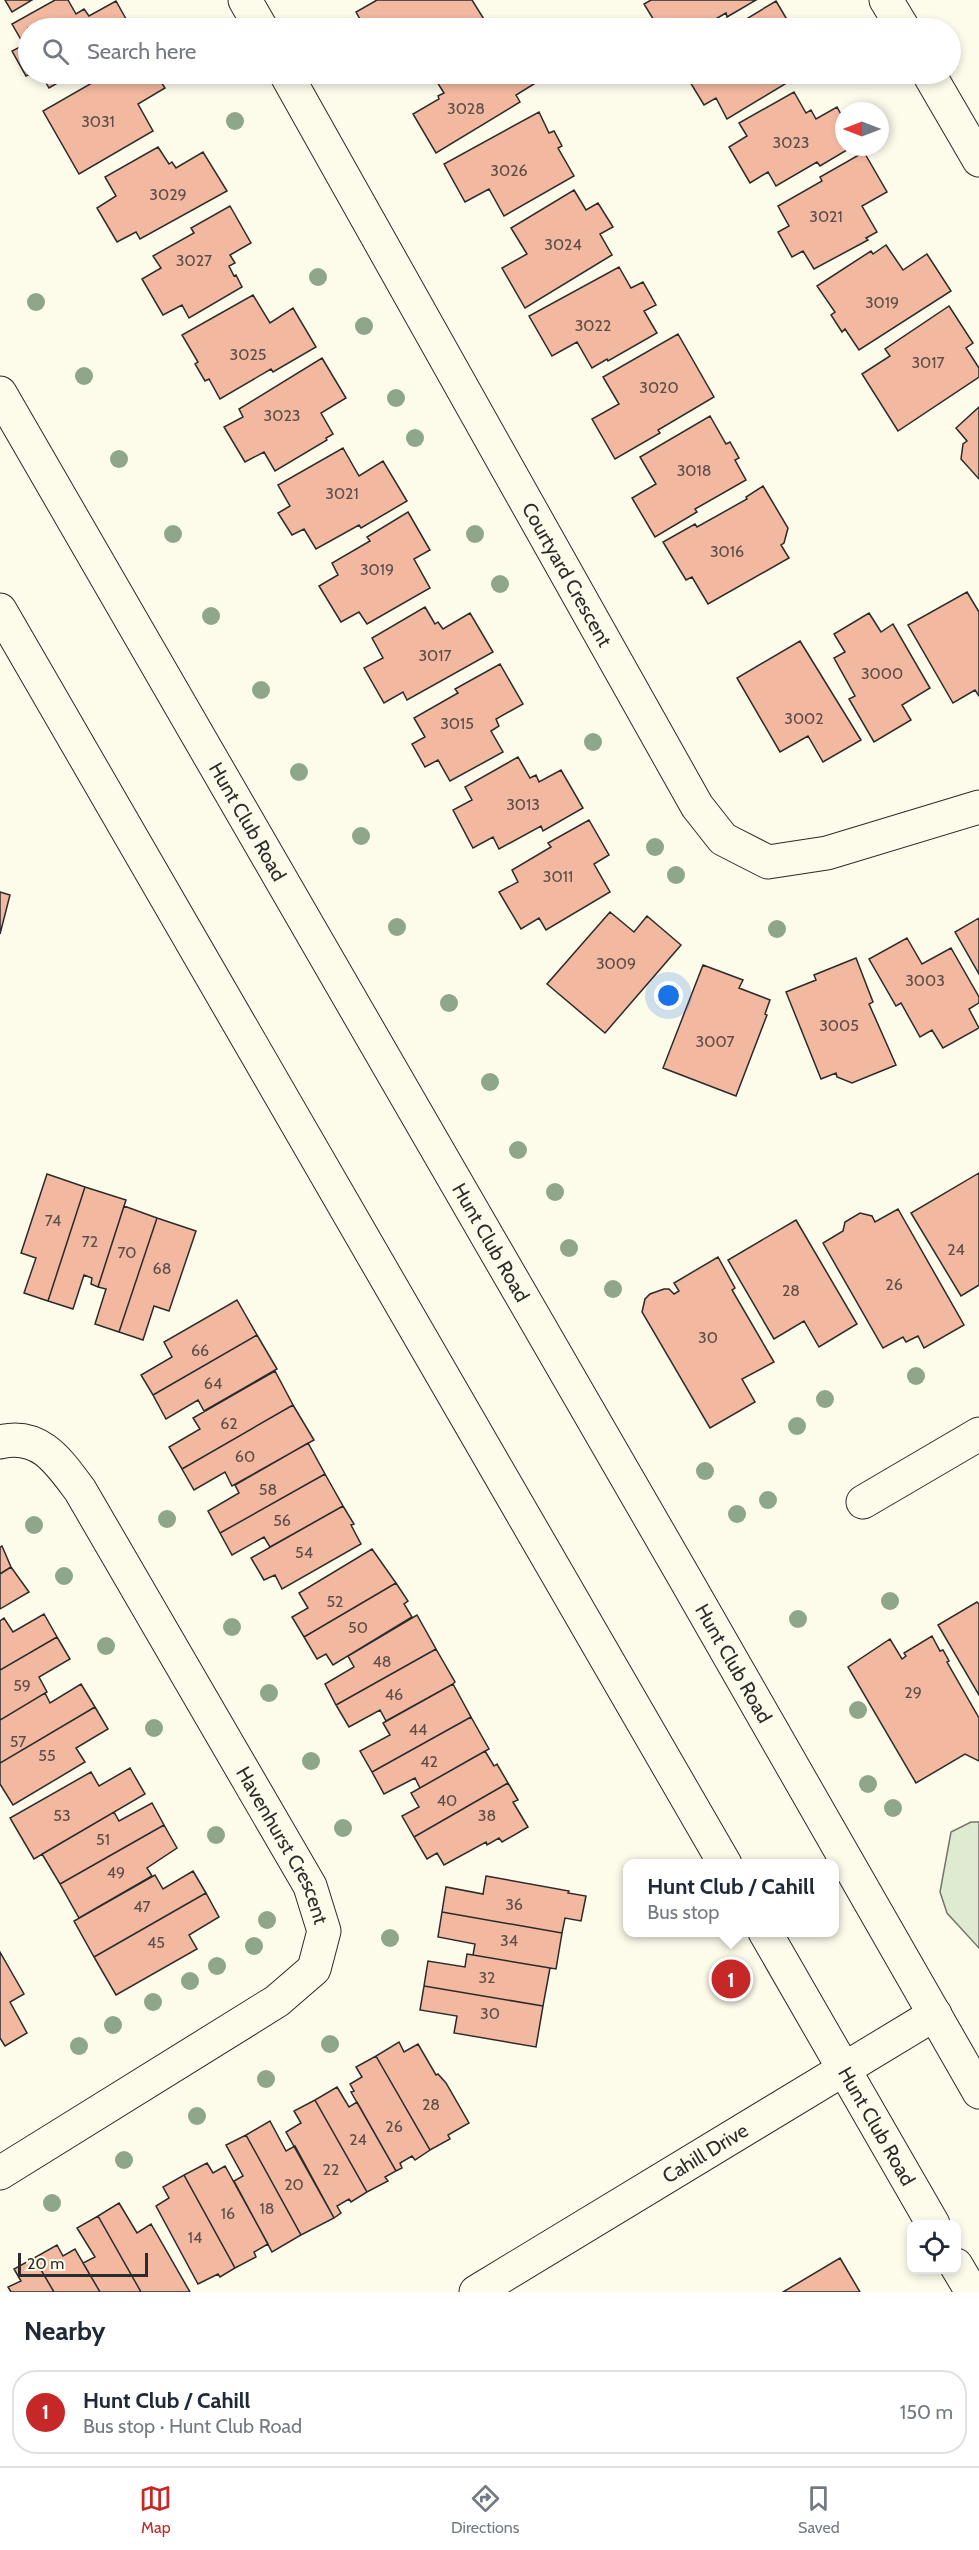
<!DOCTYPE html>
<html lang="en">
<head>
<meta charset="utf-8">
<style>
  :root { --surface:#fff; --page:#f2f2f3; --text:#1f2937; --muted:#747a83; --line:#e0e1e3; --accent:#c62828 }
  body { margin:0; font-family:Cabin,sans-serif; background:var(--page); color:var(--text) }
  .controls { position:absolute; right:18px; bottom:18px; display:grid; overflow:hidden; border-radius:12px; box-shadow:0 3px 9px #0003 }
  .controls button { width:54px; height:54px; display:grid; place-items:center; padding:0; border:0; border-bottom:2px solid var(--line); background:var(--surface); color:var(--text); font:30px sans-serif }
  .compass { position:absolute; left:835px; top:102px; width:54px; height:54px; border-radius:50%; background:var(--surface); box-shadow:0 3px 9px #0003; rotate:270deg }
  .scale { position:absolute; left:18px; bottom:15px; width:130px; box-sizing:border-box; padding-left:6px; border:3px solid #2b2b2b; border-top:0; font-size:16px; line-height:21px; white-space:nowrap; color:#2b2b2b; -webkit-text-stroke:4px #fdfbea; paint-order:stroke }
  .you { position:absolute; left:669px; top:996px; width:21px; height:21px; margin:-15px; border:4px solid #fff; border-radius:50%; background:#1a73e8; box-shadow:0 0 0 9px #1a73e833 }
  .badge { display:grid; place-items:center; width:39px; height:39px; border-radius:50%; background:var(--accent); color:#fff; font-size:20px; font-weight:700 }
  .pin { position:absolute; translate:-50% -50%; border:3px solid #fff; box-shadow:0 2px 6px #0006 }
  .popup { position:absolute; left:623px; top:1859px; width:216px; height:78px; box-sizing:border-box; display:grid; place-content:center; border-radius:12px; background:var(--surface); filter:drop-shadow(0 2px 4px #0005); font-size:20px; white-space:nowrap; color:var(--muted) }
  .popup b { font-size:22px; color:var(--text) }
  .popup::after { content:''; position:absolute; left:50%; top:100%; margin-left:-12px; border:12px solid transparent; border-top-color:var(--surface) }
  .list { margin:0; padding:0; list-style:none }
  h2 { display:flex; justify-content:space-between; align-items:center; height:78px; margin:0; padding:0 24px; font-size:26px }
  h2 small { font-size:20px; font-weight:400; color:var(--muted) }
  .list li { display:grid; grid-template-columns:39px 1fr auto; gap:18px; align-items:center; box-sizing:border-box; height:84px; margin:0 12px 12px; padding:0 12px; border:2px solid var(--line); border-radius:24px }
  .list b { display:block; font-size:22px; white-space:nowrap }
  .list p { margin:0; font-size:20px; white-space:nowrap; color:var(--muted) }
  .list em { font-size:20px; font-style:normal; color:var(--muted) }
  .icon { flex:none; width:33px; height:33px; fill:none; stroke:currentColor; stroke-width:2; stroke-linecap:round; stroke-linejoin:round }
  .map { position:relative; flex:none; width:979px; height:2292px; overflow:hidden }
  .search { position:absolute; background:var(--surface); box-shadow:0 3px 9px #0003; left:18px; right:18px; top:18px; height:66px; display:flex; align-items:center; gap:15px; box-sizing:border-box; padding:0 21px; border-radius:33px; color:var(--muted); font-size:22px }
  .sheet { height:174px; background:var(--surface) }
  nav { display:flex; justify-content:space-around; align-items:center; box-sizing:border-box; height:84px; border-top:2px solid var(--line); background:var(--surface); font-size:16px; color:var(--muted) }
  nav a { display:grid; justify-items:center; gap:3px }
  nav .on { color:var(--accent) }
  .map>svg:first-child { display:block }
  .green { fill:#deebd1; stroke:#74746e; stroke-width:1.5 }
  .building { fill:#f2b8a0; stroke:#2b2b2b; stroke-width:1.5 }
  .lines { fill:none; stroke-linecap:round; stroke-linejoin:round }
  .minor-casing { stroke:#2b2b2b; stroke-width:35 }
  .major-casing { stroke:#2b2b2b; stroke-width:35 }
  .minor { stroke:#fdfbea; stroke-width:33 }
  .major { stroke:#fdfbea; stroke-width:33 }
  .tree { fill:#8ea78a }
  .labels { text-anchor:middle; stroke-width:4.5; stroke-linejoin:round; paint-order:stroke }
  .number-label { font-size:16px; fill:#5d4e48 }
  .street-label { font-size:20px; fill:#2b2b2b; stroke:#fdfbea }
</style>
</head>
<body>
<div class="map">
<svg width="979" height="2292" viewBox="0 0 979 2292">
  <rect width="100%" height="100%" fill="#fdfbea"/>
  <path class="green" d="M971,1822h8v126l-32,-35 -7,-21 11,-60z"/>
  <path class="building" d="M5,0h27l-20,12z
    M55,0h13l8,14 8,-5 5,7 27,-15 15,27h-103l2,46 -4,2 -14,-25 12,-6 -12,-21z
    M377,0h95l15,24 -8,4h-114l-9,-16z
    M651,0h105l-29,17 -1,-4 -26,15h-25l-5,-8 -12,7 -14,-23z
    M776,1l16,27 -59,-1z
    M41,74h32l-24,14z
    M103,74h53l9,14 -27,16 15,27 -74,43 -36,-63 56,-32 -1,-2z
    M432,74h96l6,10 -18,11 4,7 -84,51 -23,-39 26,-15 -1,-3 6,-3z
    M701,74h85l4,7 -63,38 -11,-21 -12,7 -14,-23z
    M794,92l12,21 5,-3 5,9 21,-12 7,13v27h8l-32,19 -3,-4 -41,24 -8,-14 -18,11 -21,-36 18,-11 -8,-13z
    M539,112l10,21 5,-2 8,15 -4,2 16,28 -70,40 -15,-27 -24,13 -21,-38z
    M158,147l11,17 3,-2 4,6 27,-16 24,39 -87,48 -4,-7 -19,10 -20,-34 19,-12 -11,-19z
    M864,152l23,40 -25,14 15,26 -11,6 2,2 -54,29 -11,-18 -11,6 -14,-25 11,-6 -11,-20 44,-25 -2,-4z
    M574,190l12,20 12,-7 15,24 -13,7 12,21 -87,53 -23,-40 25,-14 -16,-26z
    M230,206l21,37 -21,12 5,8 -6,3 5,10 2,-1 6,12 -53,31 -7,-13 -19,10 -21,-36 19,-11 -8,-12 41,-23 -3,-5z
    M886,245l17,25 24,-16 24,37 -92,59 -14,-21 -3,3 -11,-17 4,-3 -18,-26 54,-35 2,3z
    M619,267l12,21 12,-6 13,23 -12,6 13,22 -49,28 -1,-2 -15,9 -15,-26 -25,14 -23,-40z
    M253,295l17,28 23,-15 23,39 -43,25 -2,-3 -51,30 -11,-20 -4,2 -10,-17 3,-2 -16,-27z
    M949,306l24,37 -7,5 13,20v9l-81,54 -36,-57 28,-18 -5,-7z
    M678,334l36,63 -56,33 2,3 -45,26 -23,-40 27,-15 -16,-27z
    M322,358l24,40 -25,15 12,21 -7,4 1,2 -52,31 -11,-19 -19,10 -21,-35 19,-10 -4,-8z
    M979,407v72l-18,-20 2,-15 4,-3 -11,-13z
    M710,416l16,28 4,-2 9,16 -4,2 11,20 -51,29 2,3 -42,25 -23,-39 24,-14 -16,-27z
    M343,448l16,28 24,-15 24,40 -46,27 -2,-3 -43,24 -12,-20 -12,6 -14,-22 12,-7 -12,-21z
    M763,486l25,42 -4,15 -3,2 8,13 -81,46 -16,-27 -6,3 -23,-38 32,-18 2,3 50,-28 -1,-2z
    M408,512l22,38 -16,9 16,29 -63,36 -8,-12 -18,10 -22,-36 19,-11 -6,-12 38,-22 -3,-4z
    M967,592l12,20v84l-4,-6 -22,13 -45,-78z
    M425,607l10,17 3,-2 5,7 27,-16 23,39 -86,48 -4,-8 -19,11 -20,-35 19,-10 -11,-20z
    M869,613l12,19 12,-8 37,64 -28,17 9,15 -37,22 -25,-43 6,-3 -21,-38 11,-6 -11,-18z
    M800,641l61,99 -38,22 -15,-26 -28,16 -43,-74z
    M500,664l23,40 -27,15 3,7 -8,5 12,21 -53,29 -12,-21 -13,7 -13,-23 13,-7 -11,-19 44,-25 -3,-4z
    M518,757l12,21 6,-3 3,7 22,-12 22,38 -40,23 -2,-5 -42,23 -6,-12 -20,11 -20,-38 19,-10 -7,-13z
    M589,820l20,35 -15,9 16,28 -64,38 -7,-12 -18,11 -22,-37 19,-10 -6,-12 39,-23 -3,-4z
    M0,892l10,3 -10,39z
    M610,912l24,20 13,-16 34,29 -76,88 -58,-49z
    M979,918v56l-24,-42z
    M907,938l15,26 29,-16 28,49v6l-10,6 10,19 -36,20 -11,-18 -12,7 -19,-34 -5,3 -27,-47z
    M856,958l17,44 -4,2 27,61 -44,18 -15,-6 -1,-4 -15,6 -35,-87 30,-12 -2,-5z
    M703,965l40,15 -4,8 31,12 -5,14 2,1 -31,81 -73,-28z
    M979,1173v112l-18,11 -50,-83z
    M47,1174l38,13 -37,114 -24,-8 12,-35 -15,-5z
    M85,1187l41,13 -28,87 -7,-3 1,-6 -8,-3 -11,34 -25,-8z
    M124,1206l33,12 -38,114 -24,-8 11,-35 -8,-2z
    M898,1209l66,116 -40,23 -6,-12 -12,6 -3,-5 -20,11 -60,-105 20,-12 2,-9 15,-9 12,3 3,6z
    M157,1218l39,13 -27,80 -15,-5 -11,34 -24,-8z
    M796,1220l61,104 -38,23 -15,-26 -30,18 -46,-79z
    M718,1257l17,31 -3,2 42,72 -32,17 13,23 -45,26 -68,-116 3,-13 5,-5 14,-5h5l5,5 5,-3 -5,-8z
    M237,1300l20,35 -104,60 -12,-20 31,-18 -8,-15z
    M257,1335l20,34 -73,42 -6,-11 -32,19 -13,-24z
    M275,1371l18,34 -111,64 -13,-22 31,-18 -7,-11z
    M293,1405l21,35 -82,46 -7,-14 -31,18 -12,-21z
    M308,1443l17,31 -105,59 -12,-22 31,-18 -4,-8z
    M325,1474l18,32 -73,41 -6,-10 -32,18 -12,-22z
    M343,1506l11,18 -3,1 10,19 -79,45 -7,-14 -11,5 -13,-22z
    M2,1546l9,21 -11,7v-27z
    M372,1549l24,34 -92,54 -12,-20 16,-9 -9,-15z
    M11,1567l18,25 -29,17v-35z
    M396,1583l12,18 -4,3 8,13 -79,48 -7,-11 -9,5 -13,-22z
    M977,1602l2,2v91l-41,-70z
    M44,1614l13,23 -57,33v-49l4,-3 9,14z
    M417,1615l19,34 -100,56 -11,-21 29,-17 -6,-11z
    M932,1636l8,15 3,-1 6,11 -2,1 32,56v43l-14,-7 -49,29 -68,-116 42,-28 12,20 4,-3 -2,-3z
    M57,1637l13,22 -31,18 8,15 -47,28v-50z
    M436,1649l19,33 -2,2 -67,37 -6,-11 -31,17 -13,-22z
    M81,1684l14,23 -95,56v-43l45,-27 5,10z
    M453,1684l18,33 -99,55 -12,-21 30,-16 -7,-12z
    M95,1707l13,22 -32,19 9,14 -72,43 -13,-21v-21z
    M471,1717l18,32 -69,39 -5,-10 -31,16 -12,-22z
    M485,1751l9,15 3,-2 11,19 -94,54 -12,-21 17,-9 -8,-14z
    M130,1768l15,26 -111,65 -24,-41 81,-46 8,14z
    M508,1783l10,17 -5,2 15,25 -26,15 -3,-4 -12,7 -1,-3 -42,23 -7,-12 -10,6 -13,-22z
    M152,1803l12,22 -104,59 -18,-30 72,-42 5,9z
    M164,1825l13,23 -30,20 5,8 -73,42 -19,-34z
    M193,1871l13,22 -112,64 -20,-36 81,-46 8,14z
    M486,1876l83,15 -1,2 18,3 -5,25 -16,-3 -3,15 -120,-21 4,-25 37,7z
    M206,1893l13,24 -30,18 8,14 -81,46 -22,-38z
    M442,1912l120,21 -6,36 -83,-14 2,-11 -37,-7z
    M0,1952l24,42 -14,8 17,31 -22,13 -5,-8z
    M467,1954l83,14 -7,38 -119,-20 4,-25 37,6z
    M424,1986l119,20 -7,41 -82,-14 3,-17 -37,-6z
    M399,2042l5,10 14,-8 18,31 2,-1 8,9 23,40 -21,12 2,4 -20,11 -54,-94z
    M376,2056l54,94 -15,10 -3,-4 -12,7 2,5 -6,3 -45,-79 3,-1 -4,-7 12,-7 -6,-10z
    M337,2087l12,20 8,-5 39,69 -11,6 3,4 -21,11 -52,-92z
    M315,2100l52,92 -16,10 -2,-3 -12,7 4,7 -7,5 -48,-86 15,-9 -7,-12z
    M270,2121l16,30 9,-5 39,72 -33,17 -55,-100z
    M246,2135l55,100 -29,17 -38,-71 9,-5 -17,-31z
    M207,2163l6,10 12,-7 43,78 -14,8 2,5 -21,11 -51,-93z
    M184,2175l51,93 -15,9 -2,-3 -20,10 -42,-78 13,-8 -6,-11z
    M119,2203l18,30 14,-9 39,68h-49l-43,-76z
    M98,2216l43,76h-41l-17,-29 12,-6 -18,-29z
    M57,2245l6,11 12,-7 25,43h-46l-20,-34z
    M34,2258l20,34h-43l-3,-5 13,-6 -7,-12z
    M840,2258l20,34h-77z"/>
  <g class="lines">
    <g class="minor-casing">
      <g id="minor">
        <path d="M245,0l16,28"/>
        <path d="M886,0l17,28"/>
        <path id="s1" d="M286,74l411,732 26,33 45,23 59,-9 152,-46"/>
        <path d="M929,74l50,86"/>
        <path id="s2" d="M0,1442c40,-10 59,20 80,48l230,396 14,45 -10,38 -37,32 -277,172"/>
        <path d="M863,1502l116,-68"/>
        <path id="s3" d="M476,2292l459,-278"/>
      </g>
    </g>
    <g class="major-casing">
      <g id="major">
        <path id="s4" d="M0,393l683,1182 296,517"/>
        <path d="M0,610l725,1254"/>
        <path id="s5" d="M765,1932l168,292"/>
        <path d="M956,2265l16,27"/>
      </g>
    </g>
    <use href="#minor" class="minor"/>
    <use href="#major" class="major"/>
  </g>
  <g class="tree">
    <circle cx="235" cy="121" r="9"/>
    <circle cx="318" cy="277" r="9"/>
    <circle cx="36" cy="302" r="9"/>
    <circle cx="364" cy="326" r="9"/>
    <circle cx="84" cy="376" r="9"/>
    <circle cx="396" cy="398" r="9"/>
    <circle cx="415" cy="438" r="9"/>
    <circle cx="119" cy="459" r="9"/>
    <circle cx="173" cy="534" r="9"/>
    <circle cx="475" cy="534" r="9"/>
    <circle cx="500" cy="584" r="9"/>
    <circle cx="211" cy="616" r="9"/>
    <circle cx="261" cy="690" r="9"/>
    <circle cx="593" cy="742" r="9"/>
    <circle cx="299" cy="772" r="9"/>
    <circle cx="361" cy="836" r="9"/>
    <circle cx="655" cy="847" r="9"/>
    <circle cx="676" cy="875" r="9"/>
    <circle cx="397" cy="927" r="9"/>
    <circle cx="777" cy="929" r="9"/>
    <circle cx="449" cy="1003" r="9"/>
    <circle cx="490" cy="1082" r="9"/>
    <circle cx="518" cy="1150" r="9"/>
    <circle cx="555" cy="1192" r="9"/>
    <circle cx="569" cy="1248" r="9"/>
    <circle cx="613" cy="1289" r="9"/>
    <circle cx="916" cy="1376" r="9"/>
    <circle cx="825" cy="1399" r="9"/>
    <circle cx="797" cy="1426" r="9"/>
    <circle cx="705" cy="1471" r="9"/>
    <circle cx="768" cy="1500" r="9"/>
    <circle cx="737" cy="1514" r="9"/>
    <circle cx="167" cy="1519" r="9"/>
    <circle cx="34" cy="1525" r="9"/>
    <circle cx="64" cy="1576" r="9"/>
    <circle cx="890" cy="1601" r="9"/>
    <circle cx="798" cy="1619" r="9"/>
    <circle cx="232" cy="1627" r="9"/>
    <circle cx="106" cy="1646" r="9"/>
    <circle cx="269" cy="1693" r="9"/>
    <circle cx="858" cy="1710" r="9"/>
    <circle cx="154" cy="1728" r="9"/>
    <circle cx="311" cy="1761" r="9"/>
    <circle cx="868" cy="1784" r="9"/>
    <circle cx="893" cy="1808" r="9"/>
    <circle cx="343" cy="1828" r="9"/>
    <circle cx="216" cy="1835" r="9"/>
    <circle cx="267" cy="1920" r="9"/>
    <circle cx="390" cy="1938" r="9"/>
    <circle cx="254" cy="1946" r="9"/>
    <circle cx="217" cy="1966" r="9"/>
    <circle cx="190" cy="1981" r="9"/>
    <circle cx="153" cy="2002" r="9"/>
    <circle cx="113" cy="2025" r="9"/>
    <circle cx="330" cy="2044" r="9"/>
    <circle cx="79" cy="2046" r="9"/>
    <circle cx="266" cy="2079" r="9"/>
    <circle cx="197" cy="2116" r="9"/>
    <circle cx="124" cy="2160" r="9"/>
    <circle cx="52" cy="2203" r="9"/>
  </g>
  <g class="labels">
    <g class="number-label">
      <text x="466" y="114">3028</text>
      <text x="98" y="127">3031</text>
      <text x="791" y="148">3023</text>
      <text x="509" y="176">3026</text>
      <text x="168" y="200">3029</text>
      <text x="826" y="222">3021</text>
      <text x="563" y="250">3024</text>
      <text x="194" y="266">3027</text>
      <text x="882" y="308">3019</text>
      <text x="593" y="331">3022</text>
      <text x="248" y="360">3025</text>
      <text x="928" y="368">3017</text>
      <text x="659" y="393">3020</text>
      <text x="282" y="421">3023</text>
      <text x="694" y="476">3018</text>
      <text x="342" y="499">3021</text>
      <text x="727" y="557">3016</text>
      <text x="377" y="575">3019</text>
      <text x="435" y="661">3017</text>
      <text x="882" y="679">3000</text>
      <text x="804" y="724">3002</text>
      <text x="457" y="729">3015</text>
      <text x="523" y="810">3013</text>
      <text x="558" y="882">3011</text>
      <text x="616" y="969">3009</text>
      <text x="925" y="986">3003</text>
      <text x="839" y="1031">3005</text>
      <text x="715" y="1047">3007</text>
      <text x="53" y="1226">74</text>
      <text x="90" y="1247">72</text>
      <text x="956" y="1255">24</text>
      <text x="127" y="1258">70</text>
      <text x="162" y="1274">68</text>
      <text x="894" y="1290">26</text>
      <text x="791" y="1296">28</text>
      <text x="708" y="1343">30</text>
      <text x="200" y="1356">66</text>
      <text x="213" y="1389">64</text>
      <text x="229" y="1429">62</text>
      <text x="245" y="1462">60</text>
      <text x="268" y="1495">58</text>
      <text x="282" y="1526">56</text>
      <text x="304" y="1558">54</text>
      <text x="335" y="1607">52</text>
      <text x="358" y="1633">50</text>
      <text x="382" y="1667">48</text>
      <text x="22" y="1691">59</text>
      <text x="913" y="1698">29</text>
      <text x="394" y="1700">46</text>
      <text x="418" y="1735">44</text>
      <text x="18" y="1747">57</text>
      <text x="47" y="1761">55</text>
      <text x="429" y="1767">42</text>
      <text x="447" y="1806">40</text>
      <text x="62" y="1821">53</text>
      <text x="487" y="1821">38</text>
      <text x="103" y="1845">51</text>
      <text x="116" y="1878">49</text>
      <text x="514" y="1910">36</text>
      <text x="142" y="1912">47</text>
      <text x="509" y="1946">34</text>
      <text x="156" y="1948">45</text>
      <text x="487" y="1983">32</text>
      <text x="490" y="2019">30</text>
      <text x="431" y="2110">28</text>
      <text x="394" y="2132">26</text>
      <text x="358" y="2145">24</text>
      <text x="331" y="2175">22</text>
      <text x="294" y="2190">20</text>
      <text x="267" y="2214">18</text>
      <text x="228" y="2219">16</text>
      <text x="195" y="2243">14</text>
    </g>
    <g class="street-label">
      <text dy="7" stroke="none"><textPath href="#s1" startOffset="574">Courtyard Crescent</textPath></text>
      <text dy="7" stroke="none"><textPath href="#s4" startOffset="495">Hunt Club Road</textPath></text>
      <text dy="7" stroke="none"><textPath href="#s4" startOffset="981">Hunt Club Road</textPath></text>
      <text dy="7" stroke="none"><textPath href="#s4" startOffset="1467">Hunt Club Road</textPath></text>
      <text dy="7" stroke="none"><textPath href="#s2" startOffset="510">Havenhurst Crescent</textPath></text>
      <text dy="7" stroke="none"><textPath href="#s5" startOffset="224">Hunt Club Road</textPath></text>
      <text dy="7" stroke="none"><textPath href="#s3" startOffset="268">Cahill Drive</textPath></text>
    </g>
  </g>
</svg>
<div class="controls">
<button><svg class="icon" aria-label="locate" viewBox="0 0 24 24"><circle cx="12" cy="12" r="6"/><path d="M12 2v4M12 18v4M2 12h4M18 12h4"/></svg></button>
</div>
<svg class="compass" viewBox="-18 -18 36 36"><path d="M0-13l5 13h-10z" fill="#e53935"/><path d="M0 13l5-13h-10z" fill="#747a83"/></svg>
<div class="scale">20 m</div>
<div class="you"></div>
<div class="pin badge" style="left:731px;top:1979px">1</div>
<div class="popup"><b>Hunt Club / Cahill</b>Bus stop</div>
<div class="search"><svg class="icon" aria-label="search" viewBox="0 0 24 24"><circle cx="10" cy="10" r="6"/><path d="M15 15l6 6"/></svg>Search here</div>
</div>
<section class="sheet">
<h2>Nearby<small></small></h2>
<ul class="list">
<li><span class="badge">1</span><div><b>Hunt Club / Cahill</b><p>Bus stop · Hunt Club Road</p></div><em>150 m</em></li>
</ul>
</section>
<nav>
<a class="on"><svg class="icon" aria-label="map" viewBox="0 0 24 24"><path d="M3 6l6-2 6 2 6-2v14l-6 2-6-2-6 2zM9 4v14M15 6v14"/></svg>Map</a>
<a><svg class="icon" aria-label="directions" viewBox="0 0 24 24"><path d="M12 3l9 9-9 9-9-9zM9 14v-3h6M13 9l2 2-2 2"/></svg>Directions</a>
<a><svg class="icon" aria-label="saved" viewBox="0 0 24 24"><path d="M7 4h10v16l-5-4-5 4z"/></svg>Saved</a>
</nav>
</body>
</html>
